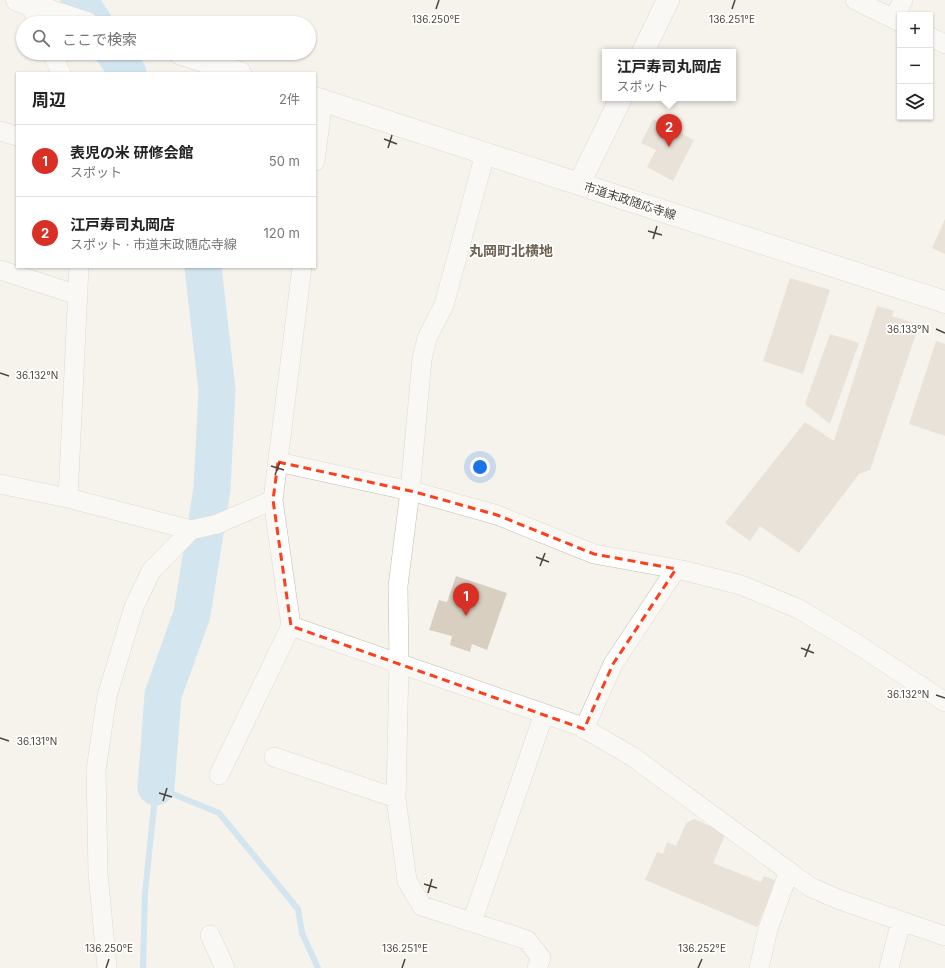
<!DOCTYPE html>
<html lang="ja">
<head>
<meta charset="utf-8">
<style>
  :root { --surface:#fff; --page:#f2f2f2; --text:#222; --muted:#767676; --line:#e0e0e0; --accent:#d93025 }
  body { margin:0; font-family:Inter,"Noto Sans JP",sans-serif; background:var(--page); color:var(--text) }
  .controls { position:absolute; right:12px; top:12px; display:grid; overflow:hidden; border-radius:0px; box-shadow:0 1px 3px #0004 }
  .controls button { width:36px; height:36px; display:grid; place-items:center; padding:0; border:0; border-bottom:1px solid var(--line); background:var(--surface); color:var(--text); font:20px sans-serif }
  .you { position:absolute; left:480px; top:467px; width:14px; height:14px; margin:-10px; border:3px solid #fff; border-radius:50%; background:#1a73e8; box-shadow:0 0 0 6px #1a73e833 }
  .badge { display:grid; place-items:center; width:26px; height:26px; border-radius:50%; background:var(--accent); color:#fff; font-size:13px; font-weight:700 }
  .pin { position:absolute; translate:-50% -33px; filter:drop-shadow(0 1px 2px #0008) }
  .pin::after { content:''; position:absolute; top:21px; width:14px; height:12px; background:inherit; clip-path:polygon(0 0,100% 0,50% 100%) }
  .popup { position:absolute; left:602px; top:49px; width:134px; height:52px; box-sizing:border-box; display:grid; place-content:center; border-radius:0px; background:var(--surface); filter:drop-shadow(0 1px 3px #0005); font-size:13px; white-space:nowrap; color:var(--muted) }
  .popup b { font-size:15px; color:var(--text) }
  .popup::after { content:''; position:absolute; left:50%; top:100%; margin-left:-8px; border:8px solid transparent; border-top-color:var(--surface) }
  .list { margin:0; padding:0; list-style:none }
  h2 { display:flex; justify-content:space-between; align-items:center; height:52px; margin:0; padding:0 16px; font-size:17px }
  h2 small { font-size:13px; font-weight:400; color:var(--muted) }
  .list li { display:grid; grid-template-columns:26px 1fr auto; gap:12px; align-items:center; box-sizing:border-box; height:72px; padding:0 16px; border-top:1px solid var(--line) }
  .list b { display:block; font-size:15px; white-space:nowrap }
  .list p { margin:0; font-size:13px; white-space:nowrap; color:var(--muted) }
  .list em { font-size:13px; font-style:normal; color:var(--muted) }
  .icon { flex:none; width:22px; height:22px; fill:none; stroke:currentColor; stroke-width:2; stroke-linecap:round; stroke-linejoin:round }
  .map { position:relative; flex:none; width:945px; height:968px; overflow:hidden }
  .search { position:absolute; background:var(--surface); box-shadow:0 1px 3px #0004; left:16px; top:16px; width:300px; height:44px; display:flex; align-items:center; gap:10px; box-sizing:border-box; padding:0 14px; border-radius:22px; color:var(--muted); font-size:15px }
  .panel { position:absolute; background:var(--surface); box-shadow:0 1px 3px #0004; left:16px; top:72px; width:300px; height:196px; border-radius:0px }
  .map>svg:first-child { display:block }
  .lines { fill:none; stroke-linecap:round; stroke-linejoin:round }
  .stream { stroke:#a9d4f2; stroke-width:6 }
  .river { stroke:#a9d4f2; stroke-width:37 }
  .building { fill:#d8cfc1 }
  .minor-casing { stroke:#c2bbae; stroke-width:20 }
  .tertiary-casing { stroke:#c2bbae; stroke-width:23 }
  .minor { stroke:#fff; stroke-width:19 }
  .tertiary { stroke:#fff; stroke-width:22 }
  .marked { fill:none; stroke:#fc3f1d; stroke-width:3; stroke-dasharray:8 5; stroke-linejoin:round }
  .ticks { fill:none; stroke:#4b4439; stroke-width:1.5 }
  .labels { text-anchor:middle; stroke-width:3.5; stroke-linejoin:round; paint-order:stroke }
  .street-label { font-size:12px; fill:#4b4439; stroke:#fff }
  .quarter-label { font-size:14px; font-weight:bold; fill:#6e6250; stroke:#fff }
  .ticks-label { font-size:10px; text-anchor:middle; fill:#4b4439; stroke:#fff; stroke-width:3.5; stroke-linejoin:round; paint-order:stroke }
</style>
</head>
<body>
<div class="map">
<svg width="945" height="968" viewBox="0 0 945 968">
  <rect width="100%" height="100%" fill="#f6f3ec"/>
  <g class="lines">
    <path class="stream" d="M143,968l2,-75 11,-106 63,26 79,96 4,24 16,35"/>
    <path class="river" d="M79,0l15,23
      M114,53l14,20
      M156,787l7,-92 29,-81 20,-125 5,-99 -14,-123"/>
  </g>
  <path class="building" d="M653,119l41,21 -21,41 -26,-14 9,-17 -15,-7z
    M945,219v35l-13,-6z
    M790,278l40,12 -27,84 -40,-13z
    M877,306l17,5 -2,5 27,9 -49,145 -11,4 -60,79 -39,-27 -10,15 -25,-18 80,-101 29,19z
    M830,334l29,9 -29,81 -25,-20z
    M936,341l9,3v92l-36,-12z
    M456,576l51,17 -20,57 -15,-6 -2,8 -20,-7 2,-9 -23,-6 10,-30 8,2z
    M694,819l32,14 -13,30 48,19 3,-6 12,5 -19,46 -112,-47 12,-28 6,2 4,-12 9,4 10,-23z"/>
  <g class="lines">
    <g class="minor-casing">
      <path id="minor" d="M855,0l45,22
        M30,4l8,19
        M894,19l9,-19
        M930,37l15,7
        M52,53l9,20
        M0,131l17,5
        M485,154l-41,151 -17,33 -5,21 -12,132 -12,95 1,78 -3,134 11,83 15,25 105,34 14,18 -4,10
        M315,161l8,-61
        M0,270l78,25
        M278,462l137,30 82,23 97,39 88,16 59,15 58,24 58,35 88,58
        M0,484l68,14 123,32 26,-6 56,-24 29,-233
        M68,498l11,-231
        M273,500l18,126 289,100 53,31 177,130 30,13 105,36
        M584,729l29,-65 63,-95
        M274,757l122,41
        M219,775l72,-149
        M472,922l72,-208
        M210,935l15,33
        M107,968l-9,-95 -2,-103 11,-74 27,-89 17,-36 40,-41
        M759,968l9,-39 21,-58
        M889,968l12,-47"/>
    </g>
    <g class="tertiary-casing">
      <path id="tertiary" d="M17,0l70,23
        M643,52l25,-52
        M179,53l61,20
        M315,98l264,86 366,118
        M579,184l42,-86"/>
    </g>
    <use href="#minor" class="minor"/>
    <use href="#tertiary" class="tertiary"/>
  </g>
  <path d="M0 0H945V968H0ZM278,462l137,30 82,23 97,39 82,15 -63,95 -29,65 -293,-103 -18,-126z" fill="#f6f3ec" fill-opacity=".55" fill-rule="evenodd"/>
  <path class="marked" d="M278,462l137,30 82,23 97,39 82,15 -63,95 -29,65 -293,-103 -18,-126z"/>
  <path class="ticks" d="M436,9l3,-9M732,9l3,-9M384,139l13,5M388,148l4,-13M648,231l14,4M653,239l4,-13M936,329l9,4M0,373l9,3M271,466l13,4M275,475l5,-13M536,557l13,5M540,566l5,-13M801,648l13,5M805,657l5,-13M936,695l9,3M0,738l9,3M159,793l13,4M163,801l4,-13M424,884l13,4M428,893l4,-14M106,968l3,-9M402,968l3,-9M698,968l4,-9"/>
  <g class="labels">
    <g class="street-label">
      <text transform="translate(630 201) rotate(18)" y="4">市道末政随応寺線</text>
    </g>
    <g class="quarter-label">
      <text x="511" y="256">丸岡町北横地</text>
    </g>
  </g>
  <g class="ticks-label">
    <text x="436" y="23">136.250°E</text>
    <text x="732" y="23">136.251°E</text>
    <text x="908" y="333">36.133°N</text>
    <text x="37" y="379">36.132°N</text>
    <text x="908" y="698">36.132°N</text>
    <text x="37" y="745">36.131°N</text>
    <text x="109" y="952">136.250°E</text>
    <text x="405" y="952">136.251°E</text>
    <text x="702" y="952">136.252°E</text>
  </g>
</svg>
<div class="controls">
<button>+</button>
<button>−</button>
<button><svg class="icon" aria-label="layers" viewBox="0 0 24 24"><path d="M12 4l9 5-9 5-9-5zM3 14l9 5 9-5"/></svg></button>
</div>
<div class="you"></div>
<div class="pin badge" style="left:466px;top:616px">1</div>
<div class="pin badge" style="left:669px;top:147px">2</div>
<div class="popup"><b>江戸寿司丸岡店</b>スポット</div>
<div class="search"><svg class="icon" aria-label="search" viewBox="0 0 24 24"><circle cx="10" cy="10" r="6"/><path d="M15 15l6 6"/></svg>ここで検索</div>
<section class="panel">
<h2>周辺<small>2件</small></h2>
<ul class="list">
<li><span class="badge">1</span><div><b>表児の米 研修会館</b><p>スポット</p></div><em>50 m</em></li>
<li><span class="badge">2</span><div><b>江戸寿司丸岡店</b><p>スポット · 市道末政随応寺線</p></div><em>120 m</em></li>
</ul>
</section>
</div>
</body>
</html>
